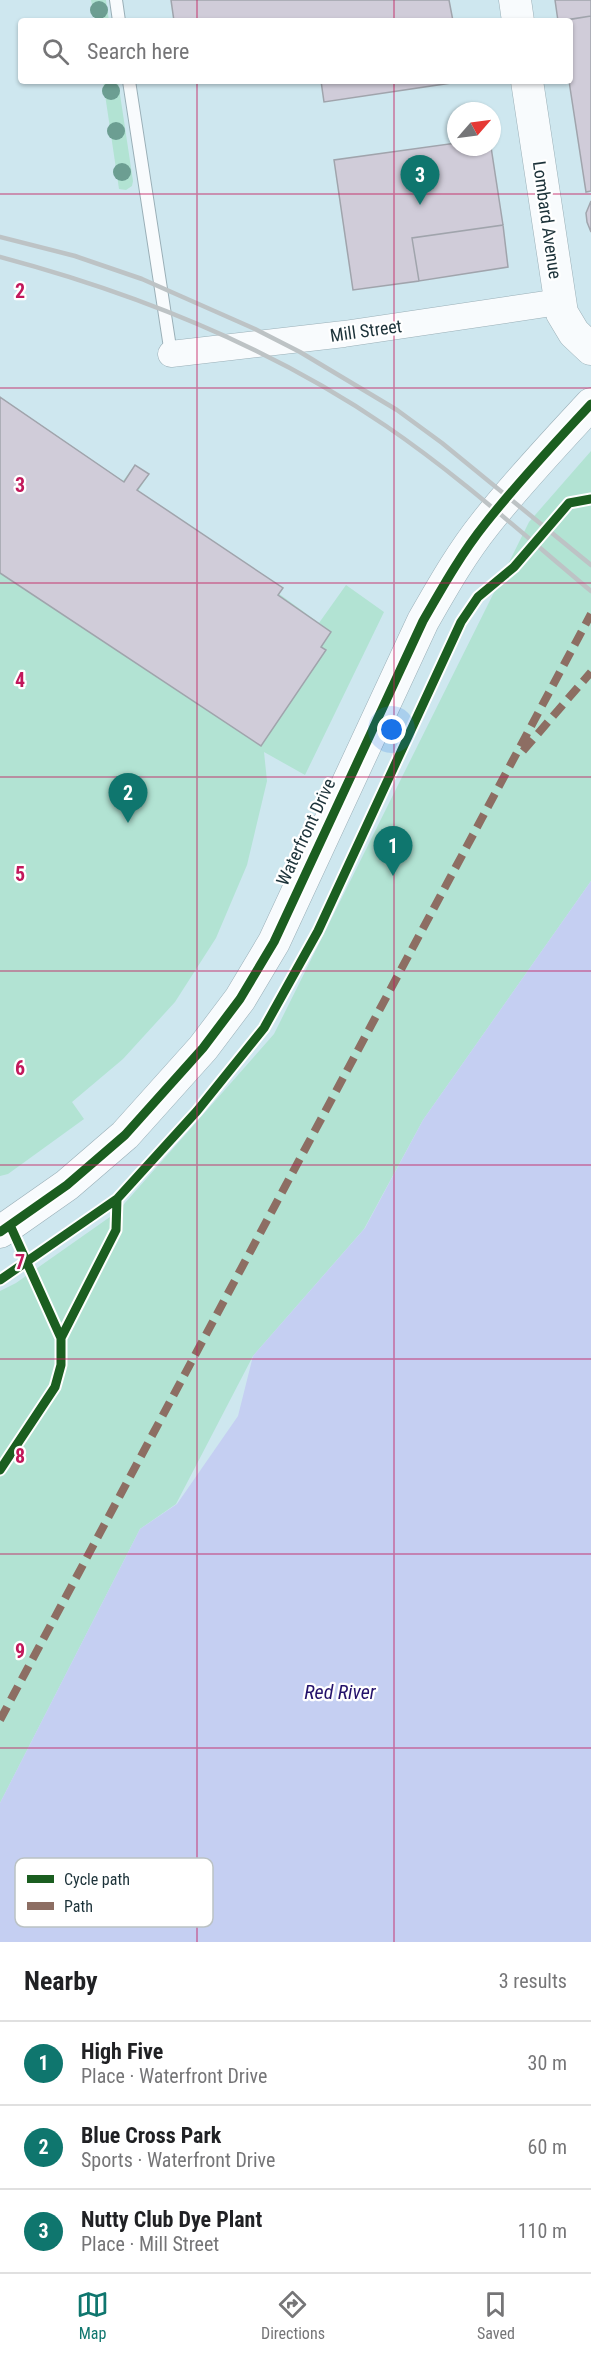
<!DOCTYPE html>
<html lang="en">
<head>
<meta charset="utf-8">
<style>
  :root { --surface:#fff; --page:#f2f2f2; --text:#202124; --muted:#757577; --line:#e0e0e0; --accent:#0f766e }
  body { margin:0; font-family:"Roboto Condensed",sans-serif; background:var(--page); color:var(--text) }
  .compass { position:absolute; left:447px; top:102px; width:54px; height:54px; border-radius:50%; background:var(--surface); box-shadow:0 2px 4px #0004; rotate:62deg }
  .you { position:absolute; left:392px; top:730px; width:21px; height:21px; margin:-15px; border:4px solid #fff; border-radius:50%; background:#1a73e8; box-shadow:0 0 0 9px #1a73e833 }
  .badge { display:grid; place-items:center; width:39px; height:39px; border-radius:50%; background:var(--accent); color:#fff; font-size:20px; font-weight:700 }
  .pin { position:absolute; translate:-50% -50px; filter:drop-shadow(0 2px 3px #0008) }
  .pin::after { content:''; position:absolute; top:32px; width:21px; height:18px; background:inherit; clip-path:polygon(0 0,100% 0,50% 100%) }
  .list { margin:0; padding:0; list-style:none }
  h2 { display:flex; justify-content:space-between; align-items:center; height:78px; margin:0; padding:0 24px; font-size:26px }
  h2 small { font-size:20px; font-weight:400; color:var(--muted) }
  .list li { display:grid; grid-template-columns:39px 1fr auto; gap:18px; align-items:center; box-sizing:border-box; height:84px; padding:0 24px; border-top:2px solid var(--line) }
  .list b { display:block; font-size:22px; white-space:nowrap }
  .list p { margin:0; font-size:20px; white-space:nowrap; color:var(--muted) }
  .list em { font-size:20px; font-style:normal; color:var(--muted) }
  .icon { flex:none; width:33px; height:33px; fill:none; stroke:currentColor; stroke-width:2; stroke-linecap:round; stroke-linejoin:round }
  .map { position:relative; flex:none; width:591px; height:1942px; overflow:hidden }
  .search { position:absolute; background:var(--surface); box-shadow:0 2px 4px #0004; left:18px; right:18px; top:18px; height:66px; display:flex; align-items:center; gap:15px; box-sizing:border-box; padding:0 21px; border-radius:6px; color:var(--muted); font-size:22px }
  .sheet { height:330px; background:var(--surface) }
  nav { display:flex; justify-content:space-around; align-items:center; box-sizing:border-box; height:84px; border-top:2px solid var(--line); background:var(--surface); font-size:16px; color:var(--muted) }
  nav a { display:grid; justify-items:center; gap:3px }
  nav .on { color:var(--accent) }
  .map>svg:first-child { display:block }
  .green { fill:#b2e3d3 }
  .water { fill:#c5cff2 }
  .building { fill:#d0ccd9; stroke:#a0a4ac; stroke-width:1.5 }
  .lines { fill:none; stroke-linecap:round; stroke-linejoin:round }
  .service-casing { stroke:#9aafb7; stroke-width:14 }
  .minor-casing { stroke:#9aafb7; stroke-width:27 }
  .tertiary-casing { stroke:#9aafb7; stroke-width:33 }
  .service { stroke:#f8fbfd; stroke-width:12 }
  .minor { stroke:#f8fbfd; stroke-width:26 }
  .tertiary { stroke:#f8fbfd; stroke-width:32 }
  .rail { stroke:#bdc3c5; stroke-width:4.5 }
  .quiet { stroke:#8d6e63; stroke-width:8; stroke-dasharray:15 8; stroke-linecap:butt }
  .cycleway-casing { stroke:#fff; stroke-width:13 }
  .cycleway { stroke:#1b5e20; stroke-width:9 }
  .tree { fill:#6c9e92 }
  .grid { fill:none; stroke:#c2185b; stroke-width:1.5; stroke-opacity:0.55 }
  .labels { text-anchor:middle; stroke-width:4.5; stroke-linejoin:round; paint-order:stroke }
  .street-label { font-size:18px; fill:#1c3239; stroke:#fff }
  .water-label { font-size:20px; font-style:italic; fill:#24126b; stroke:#fff }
  .key { fill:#fff; stroke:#bbc2c4; stroke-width:1.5 }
  .key-label { font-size:16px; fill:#1c3239 }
  .grid-label { font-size:20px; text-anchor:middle; font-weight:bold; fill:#c2185b; stroke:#fff; stroke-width:4.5; stroke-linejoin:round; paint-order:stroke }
</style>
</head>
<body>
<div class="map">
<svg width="591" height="1942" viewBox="0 0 591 1942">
  <rect width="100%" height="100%" fill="#cee7ef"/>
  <path class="green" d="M91,0h15l3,21h-14z
    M103,81h15l15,100 -1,5 -6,4 -7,-1z
    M0,397l123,84 12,-16 14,9 -11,17 181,132 27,-38 38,27 -79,163 -41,-23 3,29 -20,84 -31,73 -41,64 -52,57 -51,43 12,17 -76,55 -8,2z
    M591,451v430l-168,239 -59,109 -111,127 -77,148 -36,25 -140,274v-512l16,-8 101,-71 157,-178 255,-512z"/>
  <path class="water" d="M591,881v1061h-591v-139l140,-274 37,-25 61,-88 15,-60 112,-128 58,-108z"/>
  <path class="building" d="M171,0h278l4,21h-279z
    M555,0h36v16l-33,5z
    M591,16v175l-5,1 -17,-111 1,-26h2l-2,-34 -3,-1z
    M321,81h130v2l-127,19z
    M456,143v4h35l12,78 -91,13 7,43 -66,9 -19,-130z
    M591,201v31l-4,-10 -1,-9z
    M503,225l5,42 -89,14 -7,-43z
    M0,397l124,85 11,-17 14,9 -12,16 146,98 -5,7 53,37 -10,15 5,3 -65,96 -261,-173z"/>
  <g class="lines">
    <g class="service-casing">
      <path id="service" d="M116,0l3,21
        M129,81l42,273"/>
    </g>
    <g class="minor-casing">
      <path id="minor" d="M171,354l173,-20 215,-32"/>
    </g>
    <g class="tertiary-casing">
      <path id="tertiary" d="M515,0l3,21
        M527,81l35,232 12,20 17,16
        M0,1232l67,-47 58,-50 78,-87 37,-49 34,-57 149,-321c19,-33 38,-67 62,-97 33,-42 70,-81 106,-120"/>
    </g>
    <use href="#service" class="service"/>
    <use href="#minor" class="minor"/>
    <use href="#tertiary" class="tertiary"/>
    <path class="rail" d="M0,237l75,19 67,23 113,50 45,23 97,58 45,33 149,122
      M0,257c135,36 269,89 386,169 72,49 138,109 205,165"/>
    <path class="quiet" d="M523,751l68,-79
      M0,1720l591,-1106"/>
    <g class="cycleway-casing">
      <path id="cycleway" d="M0,1232l67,-47 58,-50 78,-87 37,-49 34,-57 149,-321c19,-33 38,-67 62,-97 33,-42 70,-81 106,-120
        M0,1280l117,-81 80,-88 67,-83 54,-97 143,-309 17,-25 36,-30 55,-64 22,-4
        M61,1338l55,-108 1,-31
        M0,1470l55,-83 6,-22v-27l-51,-113"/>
    </g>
    <use href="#cycleway" class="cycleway"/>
  </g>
  <g class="tree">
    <circle cx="99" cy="10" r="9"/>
    <circle cx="111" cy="91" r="9"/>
    <circle cx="116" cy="131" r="9"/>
    <circle cx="122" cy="172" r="9"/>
  </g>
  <path class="grid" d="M197,0v21M394,0v21M197,81v1861M394,81v1861M0,194h591M0,388h591M0,583h591M0,777h591M0,971h591M0,1165h591M0,1359h591M0,1554h591M0,1748h591"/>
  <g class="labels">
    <g class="street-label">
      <text transform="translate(547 220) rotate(82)" y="6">Lombard Avenue</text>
      <text transform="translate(366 331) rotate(-8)" y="6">Mill Street</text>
      <text transform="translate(306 832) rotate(-65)" y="6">Waterfront Drive</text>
    </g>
    <g class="water-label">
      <text x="340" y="1699">Red River</text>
    </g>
  </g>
  <rect x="15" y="1858" width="198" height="69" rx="9" class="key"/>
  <rect x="27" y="1875" width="27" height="8" fill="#1b5e20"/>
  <rect x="27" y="1902" width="27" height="8" fill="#8d6e63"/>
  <g class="key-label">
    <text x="64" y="1885">Cycle path</text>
    <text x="64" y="1912">Path</text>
  </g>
  <g class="grid-label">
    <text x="20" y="298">2</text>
    <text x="20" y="492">3</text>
    <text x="20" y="687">4</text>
    <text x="20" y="881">5</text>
    <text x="20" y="1075">6</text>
    <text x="20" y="1269">7</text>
    <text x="20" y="1463">8</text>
    <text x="20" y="1658">9</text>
  </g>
</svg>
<svg class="compass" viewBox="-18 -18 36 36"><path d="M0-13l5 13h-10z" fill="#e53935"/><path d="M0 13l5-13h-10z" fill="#757577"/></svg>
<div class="you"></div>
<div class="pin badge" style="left:393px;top:876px">1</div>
<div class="pin badge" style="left:128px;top:823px">2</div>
<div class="pin badge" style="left:420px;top:205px">3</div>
<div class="search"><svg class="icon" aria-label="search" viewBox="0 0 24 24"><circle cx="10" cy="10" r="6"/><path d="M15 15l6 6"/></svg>Search here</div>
</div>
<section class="sheet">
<h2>Nearby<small>3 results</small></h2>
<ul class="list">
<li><span class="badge">1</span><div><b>High Five</b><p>Place · Waterfront Drive</p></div><em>30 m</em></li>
<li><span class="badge">2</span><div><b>Blue Cross Park</b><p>Sports · Waterfront Drive</p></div><em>60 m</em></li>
<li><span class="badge">3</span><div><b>Nutty Club Dye Plant</b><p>Place · Mill Street</p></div><em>110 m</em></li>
</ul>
</section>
<nav>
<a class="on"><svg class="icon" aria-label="map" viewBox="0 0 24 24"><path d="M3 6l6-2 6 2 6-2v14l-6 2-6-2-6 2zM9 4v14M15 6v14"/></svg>Map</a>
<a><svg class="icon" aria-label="directions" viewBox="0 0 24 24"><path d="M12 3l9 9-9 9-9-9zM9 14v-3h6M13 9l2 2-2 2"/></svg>Directions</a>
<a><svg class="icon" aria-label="saved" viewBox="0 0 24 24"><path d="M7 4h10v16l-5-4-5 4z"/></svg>Saved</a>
</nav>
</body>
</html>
